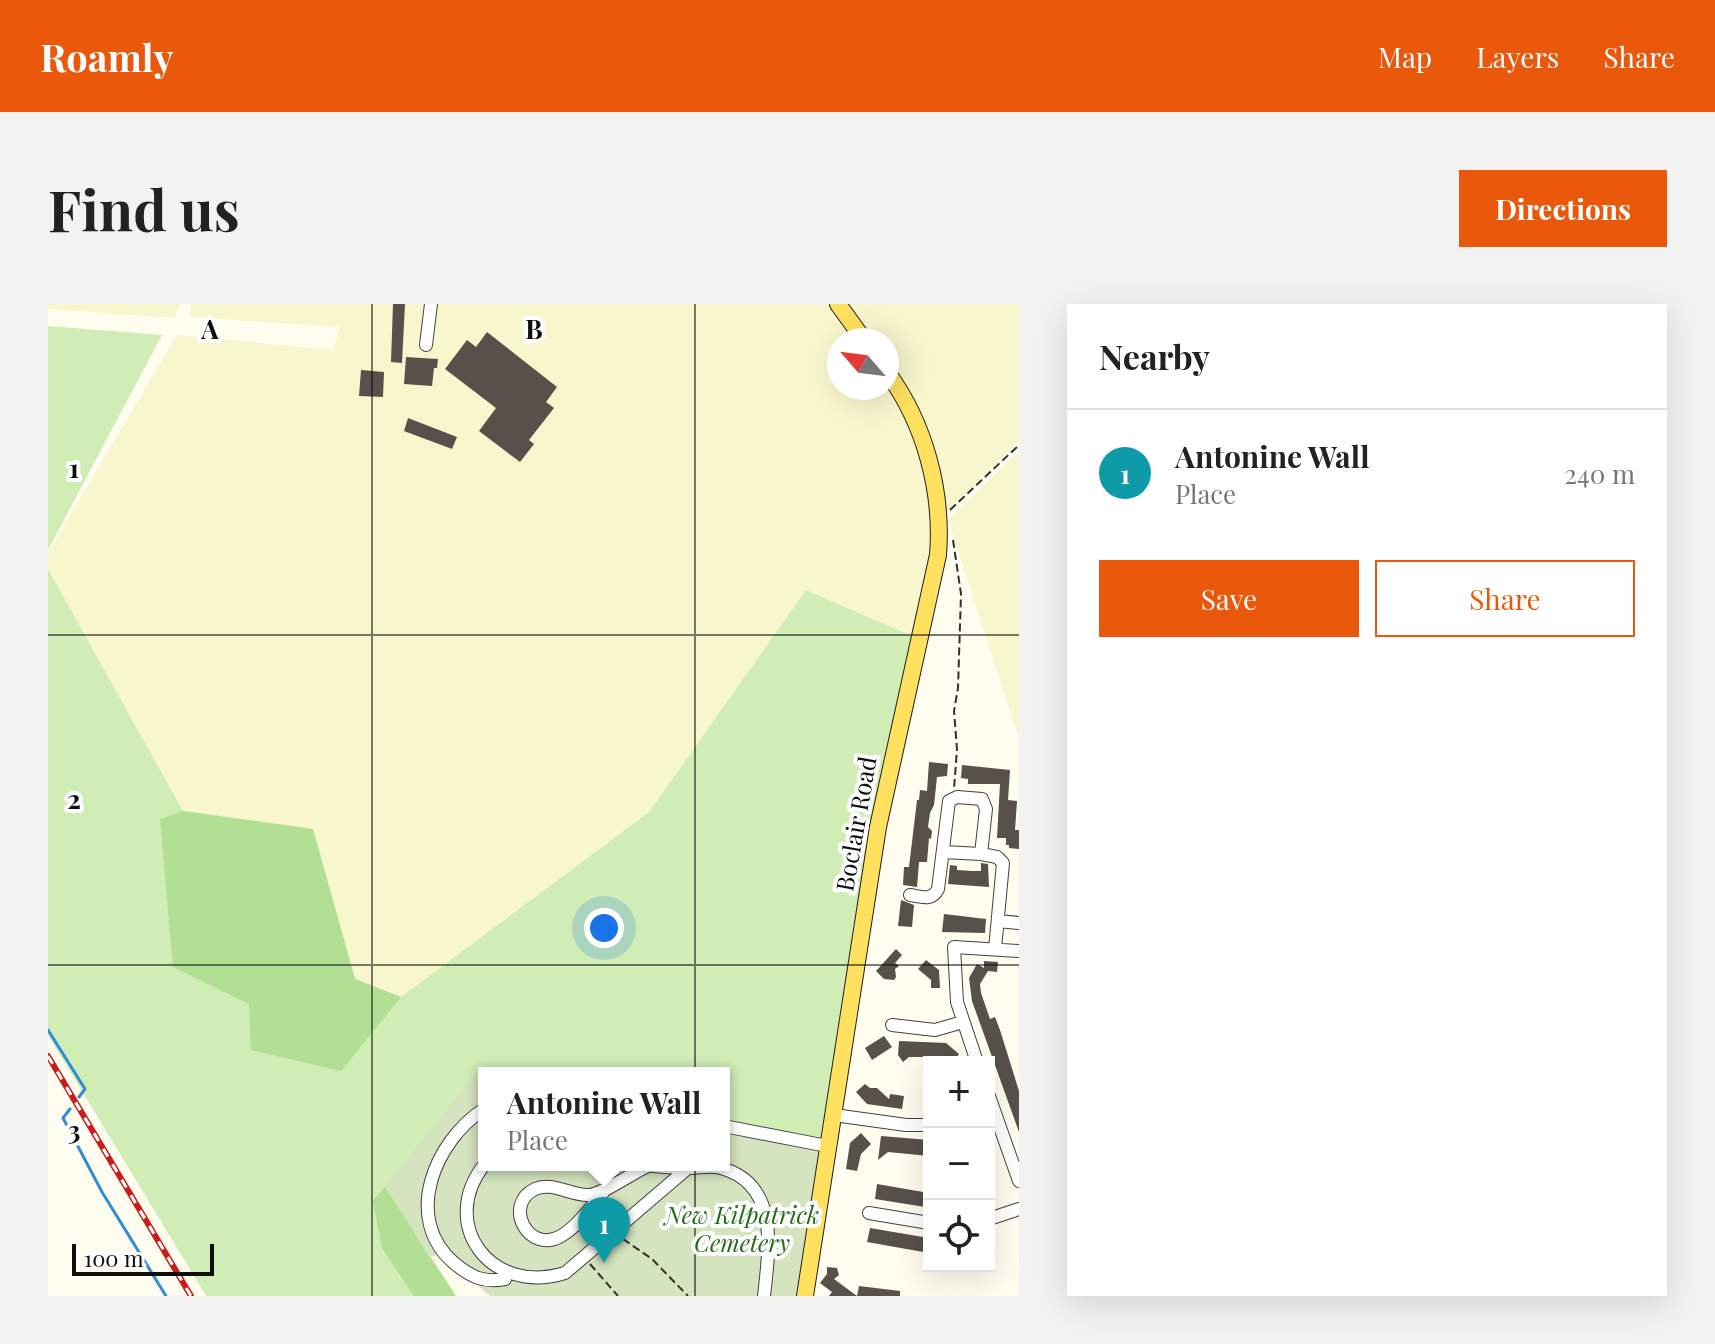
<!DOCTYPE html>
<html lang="en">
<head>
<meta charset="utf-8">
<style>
  :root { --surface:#fff; --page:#f2f2f2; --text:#222; --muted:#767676; --line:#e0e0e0; --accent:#ea580c }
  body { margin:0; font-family:"Playfair Display",serif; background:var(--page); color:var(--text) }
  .controls { position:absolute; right:24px; bottom:24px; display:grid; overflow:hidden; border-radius:0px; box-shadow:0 8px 32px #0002 }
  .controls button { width:72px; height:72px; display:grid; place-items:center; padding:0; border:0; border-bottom:2px solid var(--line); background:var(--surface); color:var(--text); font:40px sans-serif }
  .compass { position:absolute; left:779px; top:24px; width:72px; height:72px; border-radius:50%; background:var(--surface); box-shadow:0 8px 32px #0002; rotate:298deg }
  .scale { position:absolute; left:24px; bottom:20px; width:142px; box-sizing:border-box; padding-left:8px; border:4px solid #0e0e0e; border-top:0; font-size:22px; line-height:28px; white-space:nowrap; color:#0e0e0e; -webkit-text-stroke:6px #fff; paint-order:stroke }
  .you { position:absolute; left:556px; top:624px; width:28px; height:28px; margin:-20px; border:6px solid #fff; border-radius:50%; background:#1a73e8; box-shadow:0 0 0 12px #1a73e833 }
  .badge { display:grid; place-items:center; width:52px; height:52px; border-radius:50%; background:var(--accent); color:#fff; font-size:26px; font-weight:700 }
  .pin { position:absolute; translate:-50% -66px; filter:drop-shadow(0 2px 4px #0008) }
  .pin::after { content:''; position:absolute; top:42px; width:28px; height:24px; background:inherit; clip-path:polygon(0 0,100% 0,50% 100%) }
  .popup { position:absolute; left:430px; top:763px; width:252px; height:104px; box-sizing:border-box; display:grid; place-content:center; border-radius:0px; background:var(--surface); filter:drop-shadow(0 2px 6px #0005); font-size:26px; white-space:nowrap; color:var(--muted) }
  .popup b { font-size:30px; color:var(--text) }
  .popup::after { content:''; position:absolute; left:50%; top:100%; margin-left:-16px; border:16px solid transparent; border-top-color:var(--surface) }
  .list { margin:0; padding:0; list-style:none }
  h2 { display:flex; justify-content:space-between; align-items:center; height:104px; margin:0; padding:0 32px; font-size:34px }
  h2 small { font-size:26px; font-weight:400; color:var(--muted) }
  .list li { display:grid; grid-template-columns:52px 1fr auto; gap:24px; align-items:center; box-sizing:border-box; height:128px; padding:0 32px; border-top:2px solid var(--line) }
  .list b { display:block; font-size:30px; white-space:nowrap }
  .list p { margin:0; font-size:26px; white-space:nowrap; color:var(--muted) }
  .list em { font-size:26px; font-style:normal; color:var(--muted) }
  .actions { display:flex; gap:16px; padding:24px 32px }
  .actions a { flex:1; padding:18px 0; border:2px solid var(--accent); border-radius:0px; text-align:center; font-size:28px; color:var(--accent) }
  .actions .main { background:var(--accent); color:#fff }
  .icon { flex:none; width:44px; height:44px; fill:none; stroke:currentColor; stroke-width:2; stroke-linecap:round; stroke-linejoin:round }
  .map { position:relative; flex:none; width:971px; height:992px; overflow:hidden; border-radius:0px }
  header { display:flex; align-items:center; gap:48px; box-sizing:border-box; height:112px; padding:0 40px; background:var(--accent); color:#fff }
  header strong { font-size:38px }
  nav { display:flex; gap:44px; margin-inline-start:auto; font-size:28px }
  .intro { display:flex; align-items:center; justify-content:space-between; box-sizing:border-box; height:192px; padding:0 48px }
  h1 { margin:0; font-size:56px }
  .button { padding:20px 36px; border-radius:0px; background:var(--accent); color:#fff; font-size:28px; font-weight:700 }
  main { display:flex; gap:48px; padding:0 48px }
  aside { flex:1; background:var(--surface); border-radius:0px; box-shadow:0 8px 32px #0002 }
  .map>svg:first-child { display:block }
  .farmland { fill:#f8f6cd }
  .green { fill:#cfedb5 }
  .forest { fill:#b1df93 }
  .cemetery { fill:#d5e3be }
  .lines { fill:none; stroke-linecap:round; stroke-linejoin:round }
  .stream { stroke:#318cd8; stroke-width:3 }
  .building { fill:#58504a }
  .minor-casing { stroke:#414141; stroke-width:14 }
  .major-casing { stroke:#1f1f1f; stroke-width:18 }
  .path { stroke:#303030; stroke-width:2; stroke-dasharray:8 4; stroke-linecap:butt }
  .minor { stroke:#fff; stroke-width:12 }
  .major { stroke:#ffe15f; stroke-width:16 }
  .rail-casing { stroke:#c91c1b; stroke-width:6 }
  .rail { stroke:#fff; stroke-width:3; stroke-dasharray:9; stroke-linecap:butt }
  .grid { fill:none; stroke:#0e0e0e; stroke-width:2; stroke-opacity:0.55 }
  .labels { text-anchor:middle; stroke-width:8; stroke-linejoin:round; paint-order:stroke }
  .street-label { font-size:24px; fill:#0e0e0e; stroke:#fff }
  .park-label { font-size:24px; font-style:italic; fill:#266b19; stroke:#fff }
  .grid-label { font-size:26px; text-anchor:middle; font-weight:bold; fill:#0e0e0e; stroke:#fff; stroke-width:8; stroke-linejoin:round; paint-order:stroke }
</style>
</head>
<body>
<header>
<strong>Roamly</strong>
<nav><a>Map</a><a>Layers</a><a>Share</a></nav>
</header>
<div class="intro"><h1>Find us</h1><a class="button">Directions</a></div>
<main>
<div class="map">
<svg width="971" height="992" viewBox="0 0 971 992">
  <rect width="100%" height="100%" fill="#fffdef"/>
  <path class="farmland" d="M0,0h132l-5,14 -127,-9z
    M143,0h638l26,36h-16v48h48v-4l31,60 7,23 8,64 -2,24 -19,81 -106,-46 -157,222 -248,185 -46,-18 -42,-150 -130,-18 -135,-242v-17l129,-217 156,15 7,-23 -150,-10z
    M798,0h173v137l-72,70 -3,-1 -7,-54 -11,-32 -22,-39 -17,-24v-21h-15z
    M971,147v288l-71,-219z"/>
  <path class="green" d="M0,22l114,9 -114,215z
    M0,265l135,242 130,18 42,150 46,18 248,-185 157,-222 106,46c-36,166 -61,335 -92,503l-96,-18v-48l-249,2 -46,182 11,39h-234l-158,-261z"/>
  <path class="forest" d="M135,507l130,18 42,150 46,18 -60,74 -90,-21 -2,-46 -76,-37 -13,-148z
    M337,883l71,109h-42l-32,-48 -9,-47z"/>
  <path class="cemetery" d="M427,771l9,2v88h240v-44l96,18 -20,157h-310l-49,-41 -12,2 -43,-72z"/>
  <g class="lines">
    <path class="stream" d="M0,726l37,59 -6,8
      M22,805l-7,9 39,74 64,104"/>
  </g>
  <path class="building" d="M345,0h12l-3,59 -11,-1z
    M439,28l70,55 -11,15 8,6 -25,32 5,4 -14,18 -41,-31 17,-23 -51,-39 22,-29 9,7z
    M358,53l32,2 -1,9h-3l-2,18 -28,-2z
    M313,66l23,2 -1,25 -24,-1z
    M360,114l49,19 -5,12 -48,-18z
    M881,458l19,2 -1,12 -10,1 -3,28 -4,8 -2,14 4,4 -1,8 -2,-1 -2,24h-8l-2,25 -14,-2 1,-18h5l8,-67h2l1,-10 7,1z
    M914,461l48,5 -2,30 9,1 -2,29h4v19l-10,-1v-3h-3v-7h-9l3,-54h-32v-5l-7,-1z
    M933,559l7,1 1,23 -41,-3 2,-19 7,1v4l16,1h8z
    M853,596l13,5 -2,22 -14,-1z
    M896,610l42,5 -1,14 -43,-1z
    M848,645l6,6 -7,8 4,3 -4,3 1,8 -2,3 -10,-1 -8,-8z
    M878,656l13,10 1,18h-9v-8l-13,-11z
    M936,657l14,1 -1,10 -9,-1 -8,13 1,9 9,26 5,-2 5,13 19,61v41l-47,-131 -3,-23 8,-14 7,4z
    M836,732l8,11 -20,13 -7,-12z
    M851,737l47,2 13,11 -2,3 5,5 -28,-2v-3h-25l-6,5 -5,-7z
    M817,780l5,4h7l12,11 1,-5 14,2 -2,13 -35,-5 -11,-12z
    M813,829l10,11 -10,10 -4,17 -11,-2 4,-26z
    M833,832l48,4v16l-41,-4 -10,8z
    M829,880l52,9v8l-4,6 -50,-8z
    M822,924l59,10v15l-62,-11z
    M779,963l10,1 2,7 -5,4 23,17 2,-10 41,5v5h-71l3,-4 -12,-9 7,-9z"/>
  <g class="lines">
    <g class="minor-casing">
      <path id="minor" d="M378,41l5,-41
        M895,548l38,2
        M862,591c12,2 22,6 28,-6l11,-88 8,-4 25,2 4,10 -5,45 16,3 6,6 -8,86
        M950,617l21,2
        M844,721l43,5 28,-8
        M929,758l-20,-60 -3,-55 65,4
        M941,792l30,85
        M436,805c-49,32 -82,109 -30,154 17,14 29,20 51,16
        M786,811l72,10h23
        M676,822l103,20
        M436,861c-46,59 6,131 81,108l123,-105
        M598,861c14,2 29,3 44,3 9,0 21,-3 31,0 59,16 48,82 43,128
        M556,887c-12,15 -27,36 -43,45 -32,19 -59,-31 -26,-47 17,-8 36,7 54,6 15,-1 44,-23 61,-30
        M821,909l60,10
        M941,915l30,-10"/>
    </g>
    <g class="major-casing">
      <path id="major" d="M790,0l26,36
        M757,992l73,-469 60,-272c5,-64 -13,-131 -51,-183"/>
    </g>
    <path class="path" d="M902,206l69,-65
      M905,236l8,54 -3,94 -4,23 3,38 -3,40
      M575,935l29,20 36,37
      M542,960l28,32"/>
    <use href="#minor" class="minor"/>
    <use href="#major" class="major"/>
    <g class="rail-casing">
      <path id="rail" d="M0,752l143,240"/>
    </g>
    <use href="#rail" class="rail"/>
  </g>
  <path class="grid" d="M324,0v992M647,0v992M0,331h971M0,661h971"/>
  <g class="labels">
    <g class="street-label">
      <text transform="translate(809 520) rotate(-80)" y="8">Boclair Road</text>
    </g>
    <g class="park-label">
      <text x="694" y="920">New Kilpatrick<tspan x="694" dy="28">Cemetery</tspan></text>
    </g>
  </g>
  <g class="grid-label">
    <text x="162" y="35">A</text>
    <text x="486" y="35">B</text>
    <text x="26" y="174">1</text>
    <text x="26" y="505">2</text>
    <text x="26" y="836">3</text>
  </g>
</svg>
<div class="controls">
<button>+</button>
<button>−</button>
<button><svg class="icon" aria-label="locate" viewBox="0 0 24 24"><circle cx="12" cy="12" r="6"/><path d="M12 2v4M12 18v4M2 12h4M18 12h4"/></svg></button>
</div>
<svg class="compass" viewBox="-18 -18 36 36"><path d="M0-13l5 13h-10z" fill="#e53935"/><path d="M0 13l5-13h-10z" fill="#767676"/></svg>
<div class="scale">100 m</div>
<div class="you"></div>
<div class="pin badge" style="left:556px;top:959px;background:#0f9aa8">1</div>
<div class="popup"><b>Antonine Wall</b>Place</div>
</div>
<aside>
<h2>Nearby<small></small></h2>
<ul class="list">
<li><span class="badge" style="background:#0f9aa8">1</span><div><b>Antonine Wall</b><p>Place</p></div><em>240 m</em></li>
</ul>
<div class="actions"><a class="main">Save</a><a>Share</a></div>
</aside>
</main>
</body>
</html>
